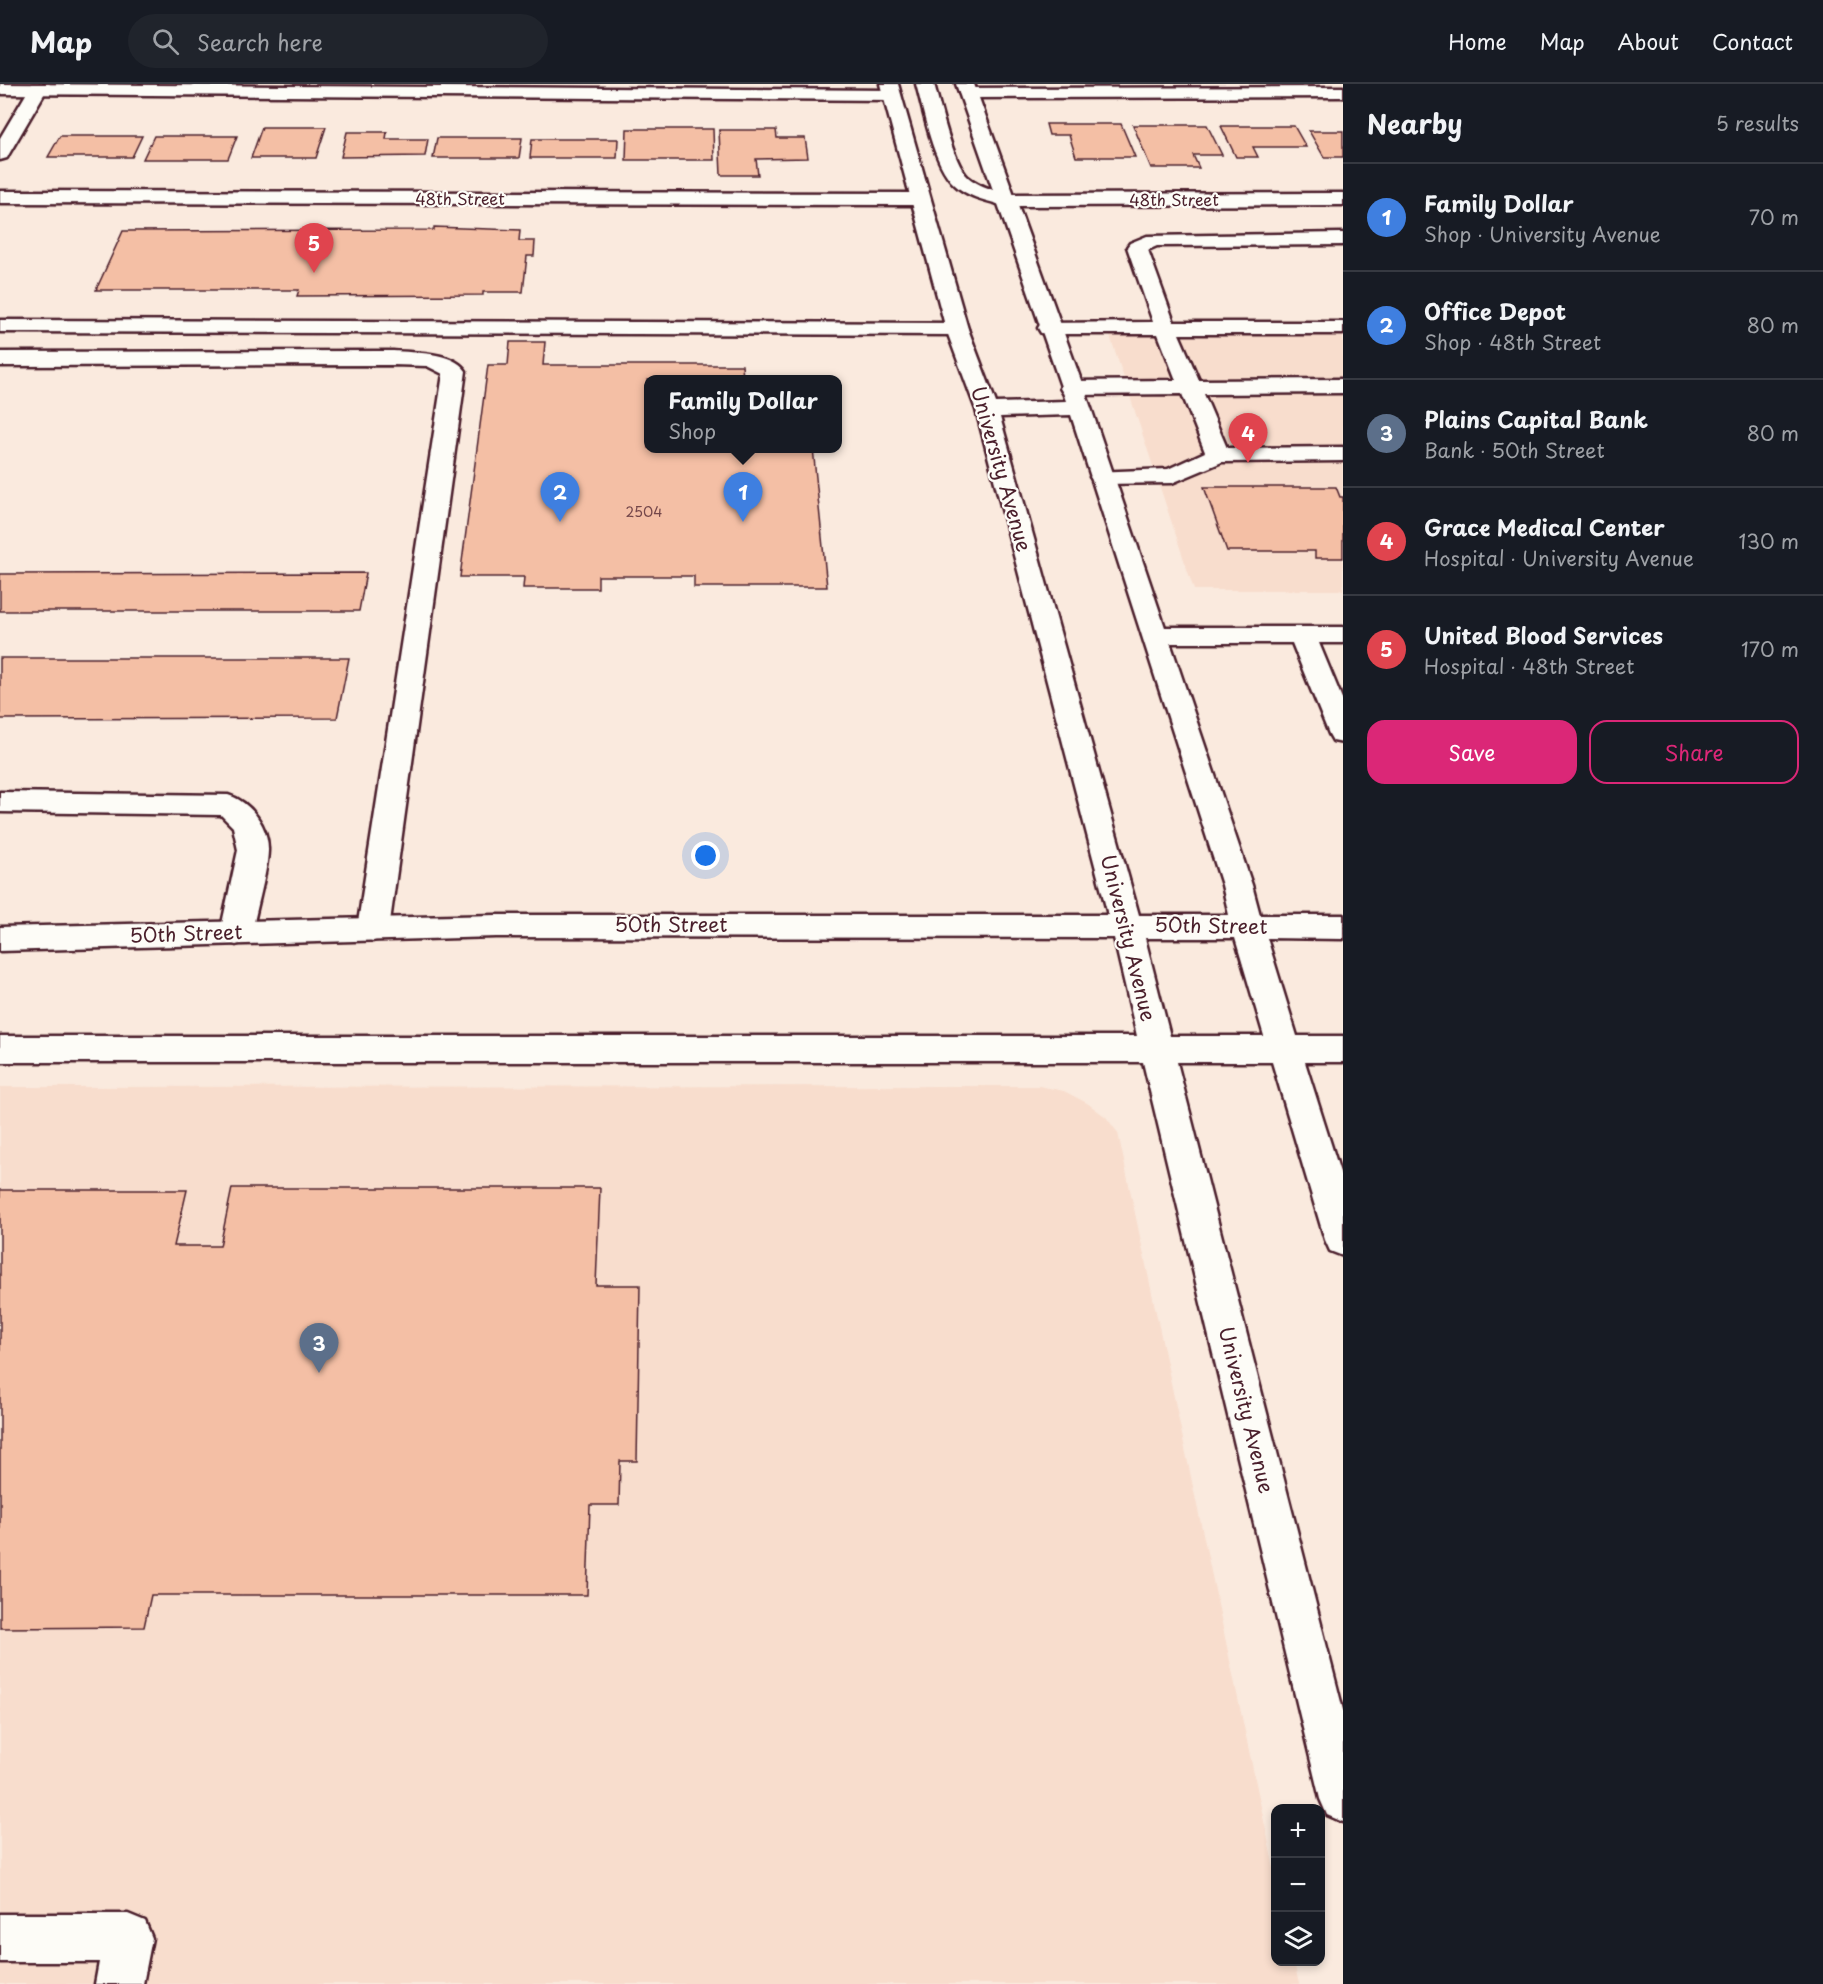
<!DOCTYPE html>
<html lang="en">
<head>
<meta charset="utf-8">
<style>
  :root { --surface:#171b24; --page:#20242c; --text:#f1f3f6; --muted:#9ea1a6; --line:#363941; --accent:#db2777 }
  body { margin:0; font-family:"Playpen Sans",sans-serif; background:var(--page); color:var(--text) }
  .controls { position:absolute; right:18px; bottom:18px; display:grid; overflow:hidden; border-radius:12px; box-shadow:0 3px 9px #0003 }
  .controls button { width:54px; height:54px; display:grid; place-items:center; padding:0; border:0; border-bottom:2px solid var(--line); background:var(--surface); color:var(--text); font:30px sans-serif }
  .you { position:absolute; left:706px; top:772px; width:21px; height:21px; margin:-15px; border:4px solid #fff; border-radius:50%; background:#1a73e8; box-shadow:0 0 0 9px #1a73e833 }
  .badge { display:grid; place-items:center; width:39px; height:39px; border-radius:50%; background:var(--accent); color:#fff; font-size:20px; font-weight:700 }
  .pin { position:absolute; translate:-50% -50px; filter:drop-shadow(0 2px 3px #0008) }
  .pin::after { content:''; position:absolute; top:32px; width:21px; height:18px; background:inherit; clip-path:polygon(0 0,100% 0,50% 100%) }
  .popup { position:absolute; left:644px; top:291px; width:198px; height:78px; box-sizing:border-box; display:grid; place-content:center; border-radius:12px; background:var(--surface); filter:drop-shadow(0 2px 4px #0005); font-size:20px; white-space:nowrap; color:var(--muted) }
  .popup b { font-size:22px; color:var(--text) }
  .popup::after { content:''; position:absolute; left:50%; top:100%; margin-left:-12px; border:12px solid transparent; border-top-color:var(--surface) }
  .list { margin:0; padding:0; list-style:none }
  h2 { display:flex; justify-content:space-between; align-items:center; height:78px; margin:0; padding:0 24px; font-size:26px }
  h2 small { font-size:20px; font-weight:400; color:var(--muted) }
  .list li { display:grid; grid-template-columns:39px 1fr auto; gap:18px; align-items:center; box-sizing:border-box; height:108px; padding:0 24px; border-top:2px solid var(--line) }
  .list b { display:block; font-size:22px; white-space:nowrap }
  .list p { margin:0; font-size:20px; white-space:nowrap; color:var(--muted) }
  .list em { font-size:20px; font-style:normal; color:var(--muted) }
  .actions { display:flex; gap:12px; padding:18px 24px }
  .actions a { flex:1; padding:14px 0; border:2px solid var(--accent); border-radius:18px; text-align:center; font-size:21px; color:var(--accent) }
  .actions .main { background:var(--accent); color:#fff }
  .icon { flex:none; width:33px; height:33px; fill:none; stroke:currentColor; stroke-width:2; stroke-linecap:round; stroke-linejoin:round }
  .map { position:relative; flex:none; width:1343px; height:1900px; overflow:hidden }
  header { display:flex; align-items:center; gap:36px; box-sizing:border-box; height:84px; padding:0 30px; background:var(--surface); border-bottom:2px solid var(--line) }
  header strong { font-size:28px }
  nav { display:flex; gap:33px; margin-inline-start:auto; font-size:21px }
  .search { width:420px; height:54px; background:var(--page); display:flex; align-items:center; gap:15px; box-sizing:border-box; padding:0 21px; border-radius:33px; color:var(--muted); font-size:22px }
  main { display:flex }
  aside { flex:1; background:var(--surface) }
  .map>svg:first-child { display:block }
  .built { fill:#f8ddcd }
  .building { fill:#f4bfa5; stroke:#4a1f2b; stroke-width:1.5 }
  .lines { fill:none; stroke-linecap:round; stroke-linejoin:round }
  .lane-casing { stroke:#4a1f2b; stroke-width:5 }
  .street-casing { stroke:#4a1f2b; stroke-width:5 }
  .secondary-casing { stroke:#4a1f2b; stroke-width:5 }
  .lane { fill:#fdfcf7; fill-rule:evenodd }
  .street { fill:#fdfcf7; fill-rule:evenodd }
  .secondary { fill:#fdfcf7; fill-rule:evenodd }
  .labels { text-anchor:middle; stroke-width:4.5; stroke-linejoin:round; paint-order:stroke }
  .far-number-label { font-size:14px; fill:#74474a }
  .far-street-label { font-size:16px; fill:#4a1f2b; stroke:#fdfcf7 }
  .street-label { font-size:20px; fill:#4a1f2b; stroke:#fdfcf7 }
</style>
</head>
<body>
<header>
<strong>Map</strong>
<div class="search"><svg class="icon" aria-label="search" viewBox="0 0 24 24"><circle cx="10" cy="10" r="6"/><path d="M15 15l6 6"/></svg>Search here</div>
<nav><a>Home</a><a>Map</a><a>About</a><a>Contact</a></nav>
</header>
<main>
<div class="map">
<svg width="1343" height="1900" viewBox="0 0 1343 1900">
  <rect width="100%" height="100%" fill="#faeade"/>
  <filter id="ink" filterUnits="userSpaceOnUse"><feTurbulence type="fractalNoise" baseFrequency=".0167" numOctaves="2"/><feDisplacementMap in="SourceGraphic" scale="12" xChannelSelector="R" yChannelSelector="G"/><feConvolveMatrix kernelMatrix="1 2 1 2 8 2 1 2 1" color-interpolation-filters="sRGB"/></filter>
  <g filter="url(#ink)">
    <path class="built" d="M1110,252h233v254h-149z
      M1039,1002l25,5 23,12 19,14 12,16 157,740 1,89h18l5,22h-1299v-897z"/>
    <path class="building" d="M1046,40h75l14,33h-59l-7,-22h-20z
      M1133,41h74l15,30h-29l6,13h-48z
      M1221,42h73l12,21h-53l5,10h-22z
      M262,43h64l-10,31h-65z
      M627,45h86l1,31h-88z
      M719,46h57l1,8h28l3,20 -52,1 2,16h-37z
      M1309,47h34v26h-19z
      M347,48h40l-1,7h42l-3,17 -84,1z
      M60,52h82l-10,21h-84z
      M154,52h83l-9,23h-85z
      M437,54h85l-3,20h-86z
      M532,55h86l-1,19h-87z
      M434,143l86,3 -1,11h16l-1,15h-7l-4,36h-40v3l-186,1 2,-6h-203l27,-59 311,-1z
      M510,258h35l-2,23h199l1,15h-95v68h165l14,139h-133v-11h-96v12h-75l1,-11h-64l28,-212h20z
      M1204,403h132l4,10h3v61h-28v-7h-88z
      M366,489l-7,38h-359v-37z
      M0,574h349l-12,60 -337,1z
      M232,1104h368l-4,97h44l-3,176h-17l-1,44h-29l-3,90h-436l-7,32 -144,1v-438h187l-13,56h46z"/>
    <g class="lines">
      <g class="lane-casing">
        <path id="lane" d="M0,0l892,6 6,1 3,4 -3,4 -6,1 -892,-6z
          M1343,3v10l-375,1 -6,-1 -3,-4 3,-4 6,-1z
          M1343,149v12l-186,1 -9,4 26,72h169v12h-164l20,46 144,-1v14l-139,1 23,54 116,-1v14l-121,1 -50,21 -70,1 -8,-2 -4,-5 4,-5 74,-3 37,-17 -23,-58 -111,1 -8,-2 -3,-5 3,-5 8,-2 105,-1 -18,-46h-109l-8,-1 -3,-5 3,-5 112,-1 -26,-75 3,-4 17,-7z
          M0,236l957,3 8,1 3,5 -3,5 -8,1 -957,-3z
          M393,267c21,2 60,0 73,20l-77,558 -5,8 -11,4 -11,-4 -5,-8 86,-555 -16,-8 -34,-1 -393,1v-14z
          M1155,543h188v16h-24l24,58v42l-10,-2 -4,-7 -37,-91h-137l-9,-2 -4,-6 4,-6z
          M0,708l228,3c23,7 41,32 40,56 -1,24 -12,58 -16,82l-5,8 -11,4 -11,-4 -5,-8 18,-83 -5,-23 -12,-12 -221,-3z
          M0,1830h128l17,7 7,17 -9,46h-48l4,-22h-99z"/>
      </g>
      <g class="street-casing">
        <path id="street" d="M32,0h18l-41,70 -2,4 -7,2v-22z
          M0,107l920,2 7,2 3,4 -3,4 -7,2 -920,-2z
          M1343,109v12l-339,1 -7,-2 -3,-4 3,-4 7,-2z"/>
      </g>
      <g class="secondary-casing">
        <path id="secondary" d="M880,0h18l70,245 28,74 70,-2 -68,-197c-14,-4 -32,-8 -43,-19 -22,-20 -31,-73 -39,-101h18c6,21 19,79 34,93 7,6 17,10 25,13l-37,-106h18l117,324 161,477 8,30h83v24l-76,-1 30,98h46v26h-38l38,120v74l-13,-5 -5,-11 -53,-178h-95l166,648v112l-16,-7 -7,-16 -177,-737h-1143v-26h1137l-23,-98 -618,-1 -496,14v-24l496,-12h612l-132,-505 -30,-81zM1071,331l151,470 7,30h-90l-139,-498zM1145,854h90l29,98h-94z"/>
      </g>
      <use href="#lane" class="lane"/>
      <use href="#street" class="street"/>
      <use href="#secondary" class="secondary"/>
    </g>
  </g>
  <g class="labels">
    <g class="far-number-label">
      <text x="644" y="433">2504</text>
    </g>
    <g class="far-street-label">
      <text x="460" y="121">48th Street</text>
      <text x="1174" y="122">48th Street</text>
    </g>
    <g class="street-label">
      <text transform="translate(1001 385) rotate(74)" y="7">University Avenue</text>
      <text x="671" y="848">50th Street</text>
      <text transform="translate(1211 842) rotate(1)" y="7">50th Street</text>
      <text transform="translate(186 850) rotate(-2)" y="7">50th Street</text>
      <text transform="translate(1128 854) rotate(76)" y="7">University Avenue</text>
      <text transform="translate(1246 1326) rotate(76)" y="7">University Avenue</text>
    </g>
  </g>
</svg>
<div class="controls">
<button>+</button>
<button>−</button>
<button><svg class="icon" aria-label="layers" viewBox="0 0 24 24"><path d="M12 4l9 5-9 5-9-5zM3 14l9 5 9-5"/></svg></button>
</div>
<div class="you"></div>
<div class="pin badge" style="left:743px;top:438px;background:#3f7fe0">1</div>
<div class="popup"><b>Family Dollar</b>Shop</div>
<div class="pin badge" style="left:560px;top:438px;background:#3f7fe0">2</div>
<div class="pin badge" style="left:319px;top:1289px;background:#5c6f8a">3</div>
<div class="pin badge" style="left:1248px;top:379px;background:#e0444e">4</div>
<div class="pin badge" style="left:314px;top:189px;background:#e0444e">5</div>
</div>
<aside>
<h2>Nearby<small>5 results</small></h2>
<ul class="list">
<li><span class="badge" style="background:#3f7fe0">1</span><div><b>Family Dollar</b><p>Shop · University Avenue</p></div><em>70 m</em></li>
<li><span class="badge" style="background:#3f7fe0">2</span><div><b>Office Depot</b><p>Shop · 48th Street</p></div><em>80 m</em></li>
<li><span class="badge" style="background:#5c6f8a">3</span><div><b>Plains Capital Bank</b><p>Bank · 50th Street</p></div><em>80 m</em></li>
<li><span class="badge" style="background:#e0444e">4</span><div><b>Grace Medical Center</b><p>Hospital · University Avenue</p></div><em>130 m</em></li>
<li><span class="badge" style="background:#e0444e">5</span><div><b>United Blood Services</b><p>Hospital · 48th Street</p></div><em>170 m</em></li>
</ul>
<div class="actions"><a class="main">Save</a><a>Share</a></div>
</aside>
</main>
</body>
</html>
